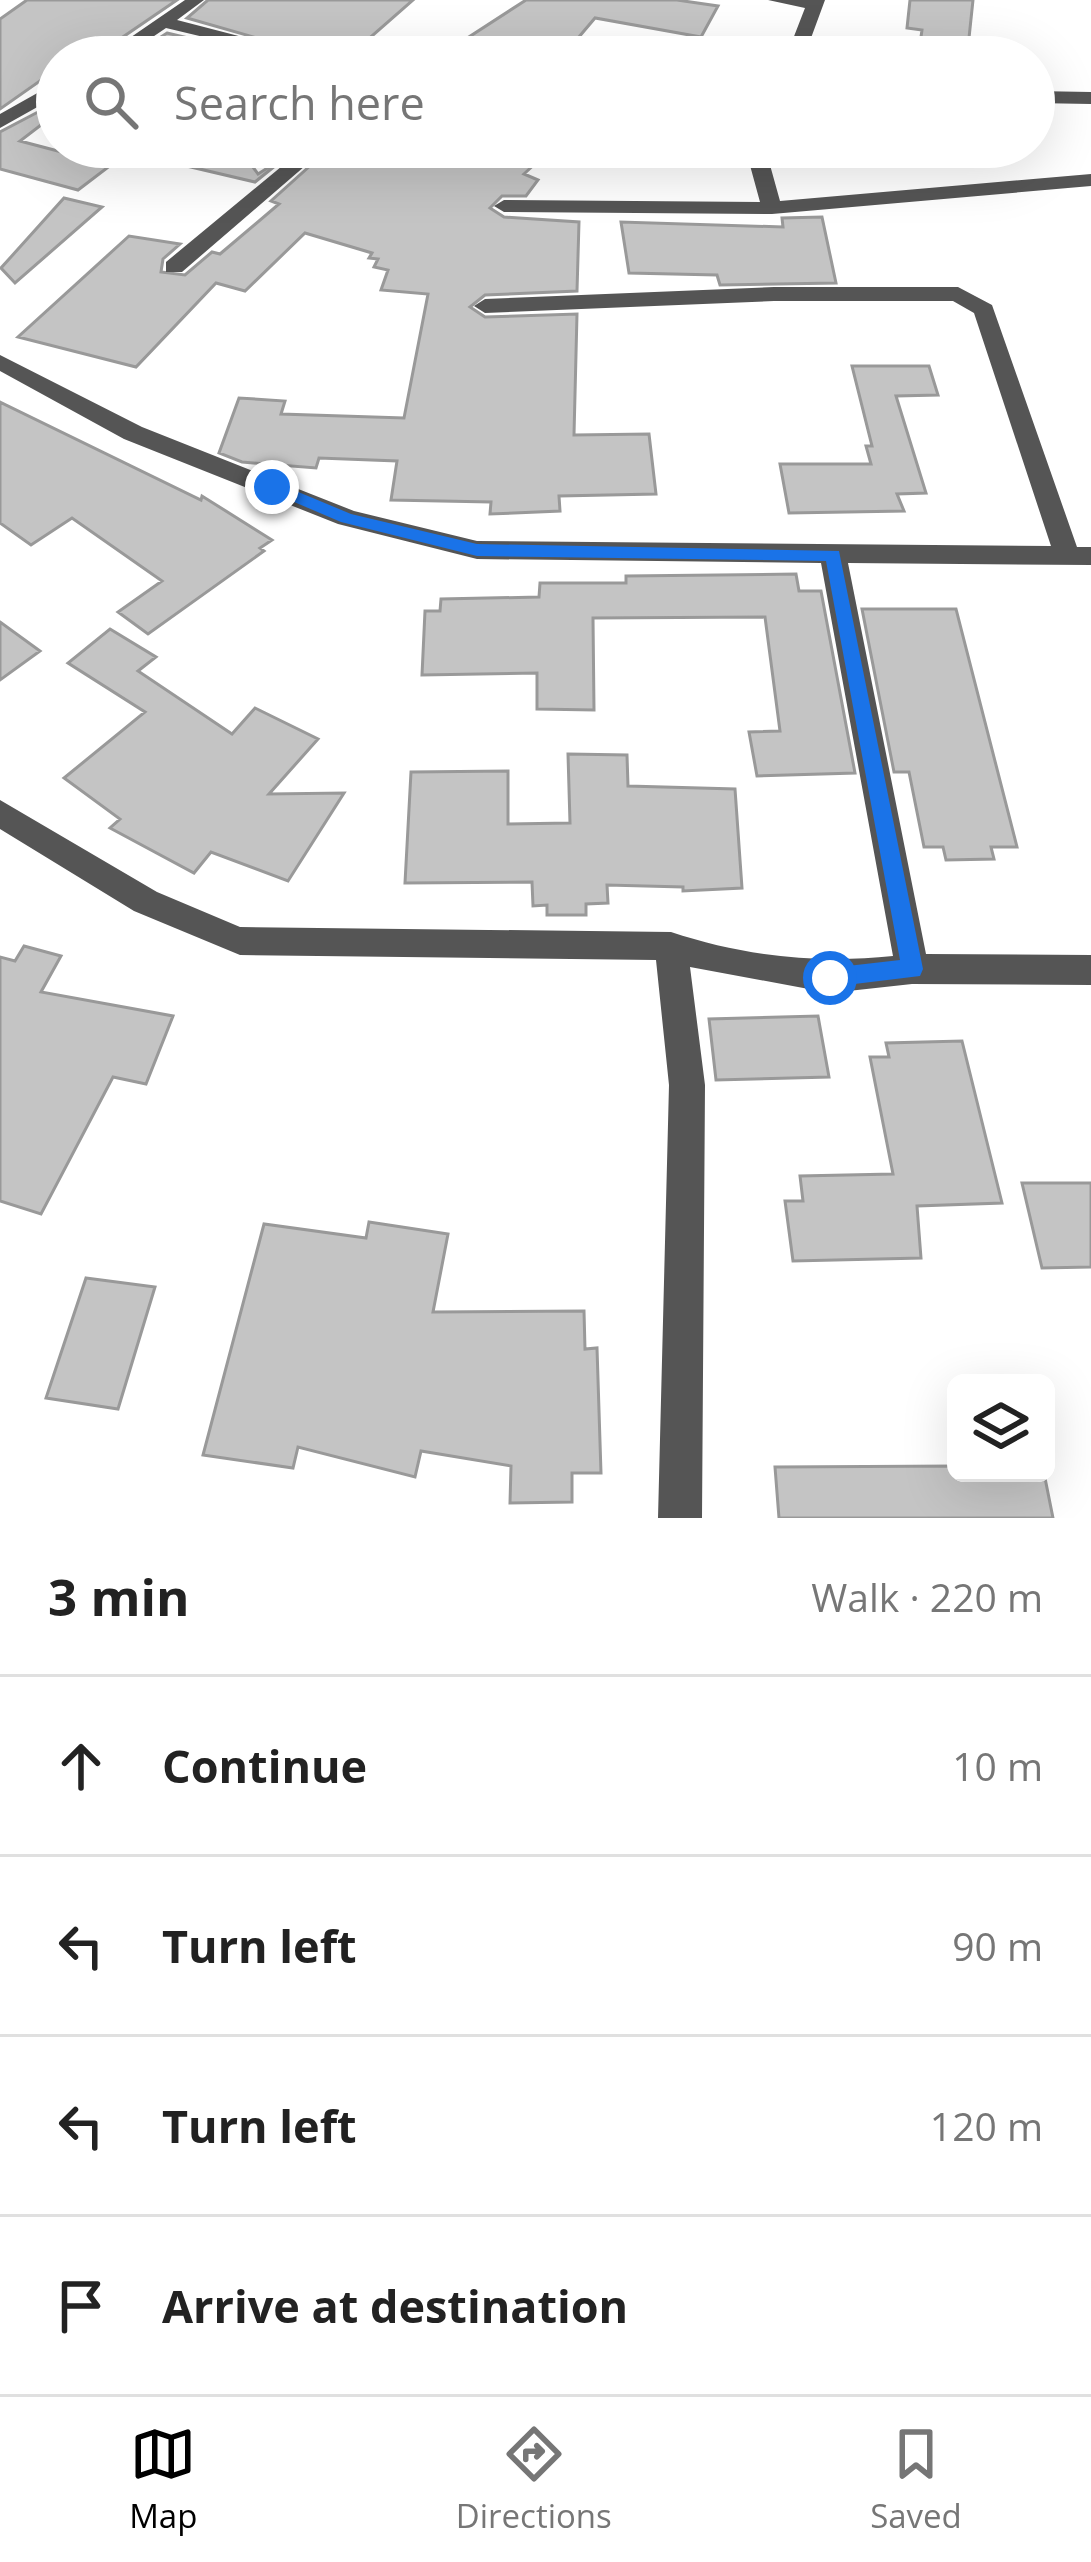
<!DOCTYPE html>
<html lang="en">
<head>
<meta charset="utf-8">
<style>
  :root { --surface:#fff; --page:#f6f6f6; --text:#222; --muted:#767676; --line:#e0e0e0; --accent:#000 }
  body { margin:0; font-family:"Open Sans",sans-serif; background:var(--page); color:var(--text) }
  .controls { position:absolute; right:36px; bottom:36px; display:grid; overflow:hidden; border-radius:18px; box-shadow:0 12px 48px #0002 }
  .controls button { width:108px; height:108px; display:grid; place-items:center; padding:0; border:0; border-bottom:3px solid var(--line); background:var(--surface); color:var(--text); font:60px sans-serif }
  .stop { position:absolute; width:36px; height:36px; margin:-27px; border:9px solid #1a73e8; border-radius:50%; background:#fff }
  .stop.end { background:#1a73e8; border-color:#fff; box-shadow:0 3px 12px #0008 }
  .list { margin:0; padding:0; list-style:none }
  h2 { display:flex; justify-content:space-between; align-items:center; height:156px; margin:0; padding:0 48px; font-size:51px }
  h2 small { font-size:39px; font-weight:400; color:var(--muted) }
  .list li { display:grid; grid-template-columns:78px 1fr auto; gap:36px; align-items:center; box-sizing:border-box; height:180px; padding:0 48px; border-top:3px solid var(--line) }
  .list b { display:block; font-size:45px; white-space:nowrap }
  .list em { font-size:39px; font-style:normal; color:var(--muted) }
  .icon { flex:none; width:66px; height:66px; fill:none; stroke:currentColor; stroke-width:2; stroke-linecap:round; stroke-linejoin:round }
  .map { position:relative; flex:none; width:1091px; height:1518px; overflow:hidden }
  .search { position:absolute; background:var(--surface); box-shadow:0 12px 48px #0002; left:36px; right:36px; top:36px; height:132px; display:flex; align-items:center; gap:30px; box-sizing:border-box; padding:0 42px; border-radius:66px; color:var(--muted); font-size:45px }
  .sheet { height:876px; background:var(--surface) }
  nav { display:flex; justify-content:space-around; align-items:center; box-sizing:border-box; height:168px; border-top:3px solid var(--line); background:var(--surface); font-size:33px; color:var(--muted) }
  nav a { display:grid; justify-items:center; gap:6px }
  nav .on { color:var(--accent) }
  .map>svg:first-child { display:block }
  .building { fill:#c4c4c4; stroke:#999; stroke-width:3 }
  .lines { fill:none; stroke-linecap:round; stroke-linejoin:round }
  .minor { fill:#555; fill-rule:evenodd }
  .route { fill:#1a73e8 }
</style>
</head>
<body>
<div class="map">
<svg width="1091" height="1518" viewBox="0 0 1091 1518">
  <rect width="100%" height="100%" fill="#fff"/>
  <path class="building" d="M27,0h150l-63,43 -17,-5 -25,19h-15v12l-57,40v-90z
    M208,0h205l-65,57h-25l-136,-39z
    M526,0h151l41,6 -17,31 -106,-19 -33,39h-124z
    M910,0h63l-6,57h-49l4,-27 -15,-2z
    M167,33l101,24h-111l-18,-6z
    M38,112l16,3 -34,26 91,24 -33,25 -78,-21v-37z
    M159,147h79l20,27 33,-21 -36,29 -98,-23z
    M331,147h222l-29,27 14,6 -12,16h-24l-12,12 14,9 75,5 -2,69 -92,4 -15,12 15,10 92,-3 -3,121 75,-1 7,60 -97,2 1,15 -70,3 1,-12 -100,-2 6,-39 -78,-3 -3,10 -74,-6 -23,-9 20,-55 46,3 -4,13 123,4 24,-124 -47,-4 7,-20 -14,-3 4,-8 -9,-1 3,-5 -67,-20 -60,58 -29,-8 -80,84 -118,-30 111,-101 51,8 -17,15 -2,13 24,3 27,-23 8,2 59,-50 -8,-3z
    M64,198l38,9 -87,76 -14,-15z
    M822,217l14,66 -116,2 -3,-10 -88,-2 -8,-51 162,5 -1,-9z
    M852,366h77l9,29 -42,1 30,97 -29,1 7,17 -115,2 -9,-49h91l-5,-18h6z
    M0,402l201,98 1,-4 70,44 -12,8 4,3 -116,83 -30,-22 44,-31 -90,-63 -41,27 -31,-22z
    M796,574l3,17h22l34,182 -98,3 -8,-44 31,-1 -15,-114 -172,1 1,92 -57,-1v-36l-115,2 3,-64h15l1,-12 98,-2 1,-14h86v-7z
    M862,609h94l61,238h-26l3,12 -48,1 -3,-13h-19l-15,-75h-15z
    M0,622l40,29 -40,29z
    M110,629l46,28 -18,14 94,63 23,-26 63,31 -49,55 75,-1 -56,88 -77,-29 -17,21 -84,-45 10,-9 -56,-41 81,-66 -77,-49z
    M568,754l59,1 1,31 107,3 7,99 -59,3v-4l-76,-2 1,18 -22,1v11h-39v-10l-14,1 -1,-24 -127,1 6,-111 97,-1v53l62,-1z
    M24,946l37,10 -20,36 132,24 -27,68 -33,-7 -72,137 -41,-13v-244l15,4z
    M818,1016l11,61 -113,3 -7,-61z
    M962,1041l40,162 -85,3 4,52 -128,3 -8,-60h18l-3,-25 93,-2 -23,-117h19l-3,-14z
    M1022,1183h69v84l-49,1z
    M369,1222l79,12 -15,78 151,-1 1,38 12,-1 4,125h-29v29l-62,1 1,-37 -90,-15 -6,26 -117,-30 -5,21 -90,-13 61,-231 102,14z
    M86,1278l69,9 -37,122 -72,-11z
    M956,1466v7h88l9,45h-274l-4,-51z"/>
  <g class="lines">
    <path class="minor" d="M185,0h19l-27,20 142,37h-32l-121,-29 -43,29h-21z
      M768,0h57l-21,57h-18l19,-49z
      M57,82v14l-57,32v-14z
      M1034,91l57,1v12l-57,-1z
      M305,147h22l-145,125h-16v-10z
      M745,147h20l15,54 311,-27v12l-319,28 -268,-2 -10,-6 10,-6 256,2z
      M774,287h184l34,18 85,242h14v18l-243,-2 78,391 165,1v30l-179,-1 -82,9 -140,-26 15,118 -3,433h-44l11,-433 -13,-125 -416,-5 -106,-44 -134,-82v-29l157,92 83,35 431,5c72,24 146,32 222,24l-72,-393 -344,-4 -139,-35 -214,-85 -124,-68v-16l142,72 212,84 123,30 574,5 -77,-233 -21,-12h-179l-289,12 -11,-7 11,-7z"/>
  </g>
  <path class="route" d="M272,481l79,33 126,30 362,7 84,418 -3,7 -90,11 -11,-9 11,-10 70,-8 -74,-399 -349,-5 -136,-34 -75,-32z"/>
</svg>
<div class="controls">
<button><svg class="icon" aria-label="layers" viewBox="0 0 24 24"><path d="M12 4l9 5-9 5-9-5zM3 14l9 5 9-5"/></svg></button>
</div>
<div class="stop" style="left:830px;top:978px"></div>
<div class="stop end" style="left:272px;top:487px"></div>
<div class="search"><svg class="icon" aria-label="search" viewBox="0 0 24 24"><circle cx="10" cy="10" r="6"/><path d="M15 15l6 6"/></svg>Search here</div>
</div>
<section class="sheet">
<h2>3 min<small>Walk · 220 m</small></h2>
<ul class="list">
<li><svg class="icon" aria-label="ahead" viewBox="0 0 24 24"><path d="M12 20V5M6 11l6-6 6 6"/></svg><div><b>Continue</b></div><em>10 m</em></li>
<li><svg class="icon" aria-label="left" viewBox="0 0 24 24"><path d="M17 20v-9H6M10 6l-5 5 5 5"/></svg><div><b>Turn left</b></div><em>90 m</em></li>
<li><svg class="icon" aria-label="left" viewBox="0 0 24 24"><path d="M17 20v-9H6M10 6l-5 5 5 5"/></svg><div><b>Turn left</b></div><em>120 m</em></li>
<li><svg class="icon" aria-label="arrive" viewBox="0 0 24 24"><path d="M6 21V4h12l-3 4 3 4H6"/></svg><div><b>Arrive at destination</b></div></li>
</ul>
</section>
<nav>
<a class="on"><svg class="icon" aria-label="map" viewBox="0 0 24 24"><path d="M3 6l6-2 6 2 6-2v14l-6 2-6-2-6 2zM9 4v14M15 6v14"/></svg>Map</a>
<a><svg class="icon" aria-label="directions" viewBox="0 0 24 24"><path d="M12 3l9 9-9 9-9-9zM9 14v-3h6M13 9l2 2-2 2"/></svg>Directions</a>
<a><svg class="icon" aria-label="saved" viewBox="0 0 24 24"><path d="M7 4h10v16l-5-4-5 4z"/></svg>Saved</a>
</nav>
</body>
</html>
